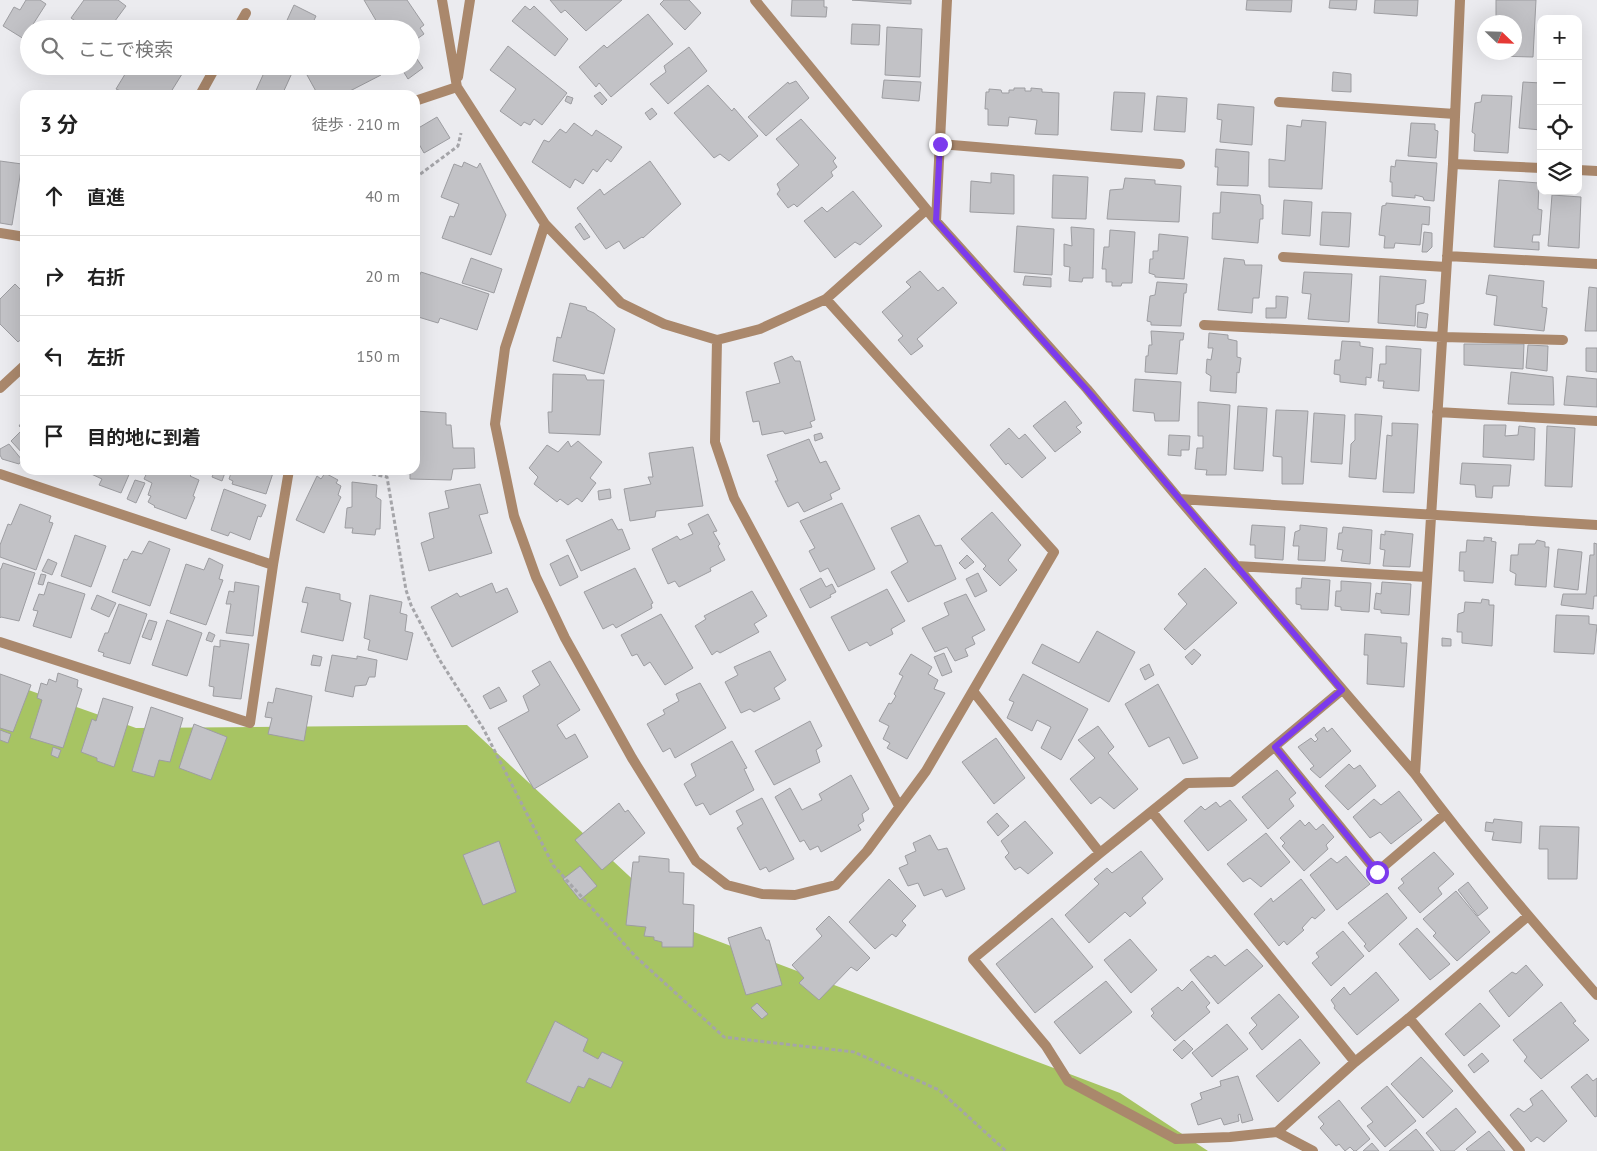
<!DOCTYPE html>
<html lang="ja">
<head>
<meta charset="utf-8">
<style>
  :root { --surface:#fff; --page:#f2f2f2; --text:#222; --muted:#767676; --line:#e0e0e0 }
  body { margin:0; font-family:"PT Sans","Noto Sans JP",sans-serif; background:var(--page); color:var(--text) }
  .controls { position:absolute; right:15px; top:15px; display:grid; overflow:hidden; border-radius:10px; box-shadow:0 5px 20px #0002 }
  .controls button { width:45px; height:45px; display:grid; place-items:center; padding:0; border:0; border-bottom:1px solid var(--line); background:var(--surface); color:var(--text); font:25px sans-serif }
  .compass { position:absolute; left:1477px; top:15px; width:45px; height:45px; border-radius:50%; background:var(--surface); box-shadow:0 5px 20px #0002; rotate:113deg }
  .stop { position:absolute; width:15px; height:15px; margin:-11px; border:4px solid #7c3aed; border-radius:50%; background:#fff }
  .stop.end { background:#7c3aed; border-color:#fff; box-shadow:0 1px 5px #0008 }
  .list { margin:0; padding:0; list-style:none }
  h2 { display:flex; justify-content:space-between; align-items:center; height:65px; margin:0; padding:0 20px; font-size:21px }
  h2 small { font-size:16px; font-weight:400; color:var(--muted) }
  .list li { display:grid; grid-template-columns:32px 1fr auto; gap:15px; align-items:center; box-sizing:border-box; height:80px; padding:0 20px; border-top:1px solid var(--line) }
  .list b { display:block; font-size:19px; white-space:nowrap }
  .list em { font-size:16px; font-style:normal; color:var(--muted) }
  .icon { flex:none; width:28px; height:28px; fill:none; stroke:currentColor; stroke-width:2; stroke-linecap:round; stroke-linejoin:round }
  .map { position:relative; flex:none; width:1597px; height:1151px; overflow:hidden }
  .search { position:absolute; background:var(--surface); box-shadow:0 5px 20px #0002; left:20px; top:20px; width:400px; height:55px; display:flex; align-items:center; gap:12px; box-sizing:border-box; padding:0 18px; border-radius:28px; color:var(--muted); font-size:19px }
  .panel { position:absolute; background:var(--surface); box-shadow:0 5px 20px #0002; left:20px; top:90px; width:400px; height:385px; border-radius:15px }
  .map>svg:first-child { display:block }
  .forest { fill:#a7c463 }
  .building { fill:#c2c2c6; stroke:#9d9da1 }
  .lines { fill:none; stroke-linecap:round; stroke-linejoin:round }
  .path { stroke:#a5a5a9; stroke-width:3; stroke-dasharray:4 2.5; stroke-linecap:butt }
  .street { stroke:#aa886c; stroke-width:10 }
  .route { stroke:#7c3aed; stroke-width:6 }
</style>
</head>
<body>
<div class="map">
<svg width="1597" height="1151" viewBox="0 0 1597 1151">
  <rect width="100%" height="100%" fill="#ebebef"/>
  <path class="forest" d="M0,680l136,48 331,-3 219,204 434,164 88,58h-1208z"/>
  <path class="building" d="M26,0h14l6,4 -16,25h-1v2l-5,8 -21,-13 11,-19 6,3z
    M84,0h34l8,6 -17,23h-22l-16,-11z
    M364,0h43l17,25 -4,3 4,6 -13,9v-14h-30z
    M550,0h72l-36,31 -21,-21 -4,3z
    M664,0h25l12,13 -16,17 -25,-26z
    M792,0h32v7h3l-1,10 -35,-1z
    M852,0h59v4z
    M1247,0h45l-1,12 -45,-2z
    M1330,0h27l-1,10 -27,-2z
    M1375,0h43l-1,16 -43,-3z
    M1496,0h40l-3,57 -38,-1v-4h19v-30h-18z
    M294,5l22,11 -6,13h-27z
    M525,6l5,4 4,-4 34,33 -13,17 -43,-35z
    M648,14l25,30 -62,53 -12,-14 -3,4 -17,-20 25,-22 3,3z
    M852,24l28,1 -1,20 -28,-1z
    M887,27l35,2 -2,48 -35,-2z
    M508,46l59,47 -25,32 -8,-6 -4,6 -6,-3 -3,4 -21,-15 16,-22 -26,-19z
    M689,47l18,24 -39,33 -18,-20 16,-12 -2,-6z
    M413,53l10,15 -15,11 -8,-13h11v-12z
    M130,66h57l-18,29h-42v-1l-11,-5z
    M267,66h9l16,7 -10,22h-28z
    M322,66h55l4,9 -33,17 1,3h-31l-11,-20z
    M1333,72l18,2v18l-19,-1z
    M884,80l37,2 -2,19 -37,-3z
    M796,81l13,17 -43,38 -18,-19 40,-35 1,2z
    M1523,82l18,1v47l-22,-2z
    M708,85l24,26 2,-3 24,28 -29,25 -9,-7 -6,4 -40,-45z
    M1014,88h11v3h6v-3l11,1v3l17,1 -1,42 -23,-1 2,-14 -28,-3 -1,9 -20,-1v-16h-3l1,-17h3v-3l12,1 1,3h7v-3h5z
    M600,92l7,8 -5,5 -8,-9z
    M1114,92l31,1 -3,39 -31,-2z
    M1482,95l30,1 -4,57 -34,-2 1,-17 -3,-2 3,-29 6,-1z
    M567,96l6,2 -2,6 -6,-3z
    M1157,96l30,2 -2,34 -31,-2z
    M1218,104l36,3 -2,38 -32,-3 2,-22 -5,-1z
    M652,108l5,6 -7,6 -5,-7z
    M437,117l13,21 -26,15 -9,-16v-7z
    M801,119l35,39 -3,3 4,6 -6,5 2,4 -36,31 -3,-3 -6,4 -11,-14 3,-4 -3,-6 22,-19 -23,-26z
    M1302,120l24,2 -4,67 -53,-2v-28l16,2 2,-36 14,2z
    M574,123l18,13 4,-6 26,17 -11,15 -4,-3 -10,13 -4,-3 -10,15 -8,-5 -5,9 -38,-26 12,-22 5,2 11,-13 6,4z
    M1411,123l24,1v6l3,1 -2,27 -28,-2z
    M1216,149l33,3 -1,34 -31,-1 1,-18h-3z
    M1396,160l41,3 -3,38 -10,-1 -1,-3 -8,-2v3l-23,-2v-14h-2l1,-16 4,1z
    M0,161l22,3 -10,61 -12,-2z
    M650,161l31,43 -38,34 -1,-1 -18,12 -5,-8 -13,8 -29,-41 23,-19 4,6z
    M464,162l13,6 3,-5 26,52 -15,40 -49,-17 8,-22 4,1 5,-13 -18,-7 13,-33 8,3z
    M991,173l23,2v39l-44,-2 1,-31 20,2z
    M1053,175l35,2 -2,42 -34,-1z
    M1125,178l30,2v4l26,2 -2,36 -72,-3 3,-29 13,-1z
    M1499,180l40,3 -1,26 4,1 -2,25h-7l-1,7h7v8l-45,-3z
    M853,191l29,35 -22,19 -5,-3 -20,16 -31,-37 18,-14 5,5z
    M1221,192l39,3 1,9 2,1v14h-3l-2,24 -46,-4 1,-26h7z
    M1552,195l29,2 -2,51 -31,-2z
    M1284,200l28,2 -2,34 -28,-2z
    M1386,203l44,4 -1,18 -7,-1 -2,21 -25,-2 -1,5h-10l1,-12 -6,-1 3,-29 4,-1z
    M1322,212l29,1 -2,34 -29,-2z
    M580,223l10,14 -6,3 -9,-13z
    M1017,226l37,3 -2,46 -38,-3z
    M1071,227l23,2 -1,49h-10l-1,4 -13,-1 1,-14 -6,-1v-22l8,2z
    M1110,230l25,2 -3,51h-10l-1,3h-9v-4h-6v-13h-4l2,-22h5z
    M1424,232l8,1v14l-5,5h-5z
    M1159,234l29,3 -4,42 -29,-2v-2l-6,-2 1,-14h3v-8h5z
    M471,258l31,11 -8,24 -32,-10z
    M1224,258l20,2 1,5h17l-3,33h-6l-1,15 -34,-3z
    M920,271l18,20 5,-4 14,16 -40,36 6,7 -12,9 -13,-15 5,-4 -21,-24 29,-25 -5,-5z
    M421,272l68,22 -12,36 -37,-12 -2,5 -23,-7v-30z
    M1304,272l48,2 -3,48 -41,-3 3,-25 -9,-1z
    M1489,275l55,6 -2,26 5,1 -3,23 -50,-6 3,-29 -11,-2z
    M1025,276l26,2v9l-28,-2z
    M1380,276l46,4 -2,23 -8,2 -1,21 -37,-3z
    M1157,282l30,2 -1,9h-2l-3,33 -30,-1v-3l-4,-1 3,-25 5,-1z
    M15,284l10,10v42l-7,6 -18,-18v-25z
    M1589,287l8,1v43h-12z
    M1276,296l12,1 -2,21h-20v-10h10z
    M570,303l16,4 1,3 7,3 21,16 -11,45 -51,-13 4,-24 4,1z
    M1418,312l10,2 -2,14 -9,-1z
    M1151,331l33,2 -1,7h-3l-3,34 -32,-2 1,-16h2l1,-11h3z
    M1209,333l19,2v4l9,2v16l4,1 -2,15 -2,-1 -1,21 -26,-2 1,-15 -5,-3 1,-14 4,1 2,-12h-5z
    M1342,341l18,1v4l13,2 -2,30 -5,-1v8l-26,-3v-7l-6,-1 1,-14h5z
    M1464,344h60l-1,25 -59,-4z
    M1528,345l20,1 -1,25 -21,-3z
    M1386,346l35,3 -2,42 -36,-3 1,-7h-6l2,-17h6z
    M1586,348h11v24l-11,-1z
    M792,356l3,5h5l15,59 -5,2 2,5 -27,7 -2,-3 -21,4 -3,-14 -6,1 -7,-30 34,-9 -6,-20z
    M1511,372l42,5 1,28 -46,-1z
    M553,374l32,1 2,5h17l-4,55 -51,-2 -1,-21h4z
    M1567,376l30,3v28l-33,-2z
    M1135,379l46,3 -2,39h-24l-1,-8 -21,-2z
    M1065,401l17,22 -6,4 5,5 -26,20 -22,-26z
    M1198,402l32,3 -4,70h-20l1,-5 -12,-1 2,-21h6v-12h-5z
    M1238,406l29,2 -4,63 -29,-2z
    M1276,410l32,1 -5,73h-21v-27l-9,-1z
    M415,411l31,2v12h5l2,23h21l1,20 -22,1 -2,11 -41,-1v-9h5z
    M25,413v43l-14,-15 12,-12 -4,-3 5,-7 -2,-3z
    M1314,413l31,2 -3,49 -31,-2z
    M1355,414l27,2 -6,63 -27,-2 2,-33 4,-4z
    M1392,423l26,1 -4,69 -31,-1 4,-57 5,1z
    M1484,425h22l-1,11 13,-1 1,-9 16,2 -1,32 -51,-3z
    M1547,426l28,2 -3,59 -27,-1z
    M1009,428l10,11 6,-5 21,24 -24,20 -14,-15 -2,2 -16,-20z
    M821,433l2,5 -8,3 -1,-6z
    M1169,435l21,1 -1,14h-8v6l-13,-1z
    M809,439l11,24 6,-2 14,28 -10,5 2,5 -28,13 -6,-10 -10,5 -13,-26h3l-11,-26z
    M568,441l3,6 7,-6 24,21 -12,16 6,5 -14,19 -5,-4 -9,7 -8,-6 -3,3 -23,-18 4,-7 -9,-9 18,-23 11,7z
    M9,444l13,16 -3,4 -17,-5 -2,-4v-6z
    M693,447l10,59 -47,5 -1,6 -25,4 -6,-32 27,-5 -3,-7h5l-4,-24z
    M1462,463l49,2 -2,21h-16l-1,12 -16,-1 -1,-12 -15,-1z
    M91,470h40l-10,23 -22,-8 3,-6 -13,-6z
    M148,470h34l10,4 -2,2 9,4 -6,16 2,1 -9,22 -32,-12 1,-1 -7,-4 3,-6 -3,-1 4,-12 -8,-4z
    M215,470h11l-4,11 -10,-4z
    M232,470h42l-8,24 -34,-10 1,-3 -4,-2z
    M325,473l13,7 -2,3 5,3 -3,9 3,2 -17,36 -28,-13 21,-44 4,3z
    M135,480l10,3 -9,20 -9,-4z
    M352,482l25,3 -1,12 5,3 -1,29h-4l-1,6 -23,-2 1,-5h-8l2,-20 5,-1z
    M480,484l8,29 -9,2 13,38 -63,18 -8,-28 13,-5 -5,-25 20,-5 -4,-17z
    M224,489l42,16 -5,12 -3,-1 -8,24 -20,-8 -2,4 -17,-6z
    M610,489l1,9 -12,2 -1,-9z
    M842,503l33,66 -37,18 -10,-19 -8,4 -11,-21 6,-3 -15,-27z
    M20,504l31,12 -2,6 4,1 -17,47 -36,-13v-12l8,-21 3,1z
    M992,512l29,33 -13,15 9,10 -17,16 -17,-17 3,-3 -25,-27z
    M708,514l9,17 -4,1 7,12 -2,2 7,14 -15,8 1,3 -32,16 -4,-6 -7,3 -16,-35 25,-13 3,4 13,-6 -5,-10z
    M919,515l16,31 6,-1 15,34 -48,23 -17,-30 17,-10 -17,-34z
    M612,519l6,11 4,-1 8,20 -49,22 -15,-31z
    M1252,525l33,2 -2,33 -28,-2v-13h-5z
    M1300,525l27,3 -2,33 -27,-1 1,-14h-6l2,-14 5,-2z
    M1343,527l29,3 -2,34 -29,-3 2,-11 -6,-1 2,-16h3z
    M1385,531l28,3 -3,33 -27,-1 2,-16 -5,-1 1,-15 4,1z
    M75,535l31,11 -15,41 -30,-11z
    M1484,537l8,1 -1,3 5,1 -3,41 -29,-2v-10h-5l1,-19h6l1,-12 17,1z
    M1537,540l8,2v5h4l-3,40 -31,-2 1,-11 -6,-3 1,-16h7l1,-11h16z
    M149,541l21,8 -20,57 -38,-14 12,-33 3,1 5,-9 10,3z
    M1594,543l3,1v52h-3l-1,13 -32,-4 2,-11h23l4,-39h4z
    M1558,549l24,3 -4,38 -24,-3z
    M568,555l10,22 -18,9 -10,-22z
    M967,555l7,7 -9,7 -6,-6z
    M209,558l14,7 -4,14 4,1 -17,45 -36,-12 16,-49 18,6z
    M48,559l9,4 -5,12 -10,-4z
    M3,563l32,10 -16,48 -18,-4 -1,1v-49h1z
    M635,568l18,35 -2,1 1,4 -36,20 -3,-4 -10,5 -19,-37z
    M1205,568l32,35 -52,47 -21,-21 23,-25 -9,-10z
    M978,573l9,18 -12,6 -9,-18z
    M41,574l5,1 -3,10 -5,-1z
    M821,578l5,9 6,-3 4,8 -6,3 1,2 -21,11 -10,-19z
    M1302,578l28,2 -2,30 -27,-1v-4l-5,-1v-16h5z
    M1341,581l30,2 -2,29 -28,-2v-3l-6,-1 1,-15h5z
    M48,582l37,12 -14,44 -38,-12 5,-15 -5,-1 6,-16 5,1z
    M235,582l24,4 -6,50 -27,-3 5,-29h-5l3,-13 5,1z
    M1382,582l29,2 -2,31 -28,-2v-3l-7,-1 2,-16 5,1z
    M492,583l4,10 11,-5 11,24 -66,35 -21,-40 26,-14 3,4z
    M306,587l34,7v6l11,3 -8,38 -42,-9 7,-29 -6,-1z
    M887,589l18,32 -14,8 2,5 -23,12 -3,-4 -18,9 -18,-34z
    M752,591l15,25 -13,8 5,8 -39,21 -3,-2 -5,4 -17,-29 11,-7 -2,-3z
    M966,594l19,36 -13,7 3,7 -10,5 3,7 -13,5 -8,-14 -12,5 -13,-24 27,-13 -5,-12z
    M97,595l19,8 -7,14 -18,-8z
    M370,595l32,7 -2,11 7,2 -2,16 8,2 -6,27 -39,-10 2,-10 -6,-2z
    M1482,599l7,1v5h5l-2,41 -30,-3v-11h-5l1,-18 6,-2 1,-10 16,1z
    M119,604l28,10 -17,50 -27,-8 1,-3 -6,-2 7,-18h3z
    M661,614l32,54 -28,17 -15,-23 -6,4 -7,-12 -5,2 -11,-21z
    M1556,615l33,1v8l8,1 -3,29 -40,-2z
    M149,620l8,2 -6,18 -9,-3z
    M167,620l35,13 -15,43 -35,-11z
    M1097,631l38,21 -26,50 -77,-39 10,-19 37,19z
    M209,632l6,3 -3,7 -6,-2z
    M1365,634l36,3v6h6l-3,44 -37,-3 1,-29h-4z
    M1442,638l9,1v7h-9z
    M220,640l29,4 -8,55 -28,-3 1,-9 -5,-1 5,-40 6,1z
    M1194,649l7,6 -9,10 -7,-8z
    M770,651l16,29 -12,8 6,11 -26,13 -4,-3 -9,4 -16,-31 13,-7 -4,-8z
    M944,653l8,19 -10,4 -8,-19z
    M911,654l21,13 -4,7 10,6 -4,9 11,4 -38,66 -20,-11 3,-5 -7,-4 6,-13 -10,-5 10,-18 2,1 5,-8 -2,-2 9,-18 -4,-2z
    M313,655l9,2 -2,9 -9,-1z
    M332,655l25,4v-3l20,4 -2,17h-6l-3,8 -11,1 -2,11 -28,-6z
    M550,661l30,49 -23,15 9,14 9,-5 13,23 -54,32 -36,-61 31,-17 -6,-15 17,-11 -8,-14z
    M1149,664l5,11 -9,5 -5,-11z
    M58,673l20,7 -1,7 5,2 -19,59 -33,-10 12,-38 -5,-2 4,-15 6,2 2,-6 7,3z
    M0,674l31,11 -18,47 -13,-4z
    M1023,674l65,35 -27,51 -20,-12 10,-21 -14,-7 -5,11 -25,-13 7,-16 -5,-2z
    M700,683l26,45 -51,30 -5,-10 -7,4 -16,-28 18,-10 -2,-4 16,-9 -3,-7z
    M1158,684l40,74 -15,6 -14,-27 -20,10 -24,-43z
    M499,687l8,14 -17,8 -7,-13z
    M276,688l36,8 -8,45 -36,-7 4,-16 -7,-1 3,-15 5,1z
    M103,698l30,9 -19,60 -17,-6v-3l-16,-6 11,-33 4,2z
    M151,707l32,11 -13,44 -11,-2 -5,17 -22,-6z
    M810,721l12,25 -6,4 4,12 -46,23 -19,-34z
    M194,724l33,13 -16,43 -32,-12z
    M1098,726l16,21 -6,6 30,36 -24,20 -14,-12 -9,7 -21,-25 25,-21 -17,-18z
    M1324,727l3,5 5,-4 19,23 -31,27 -10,-9 4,-3 -16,-19 13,-9 4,4 3,-3 -3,-4z
    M0,730l11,4 -3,9 -8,-3z
    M996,738l29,40 -31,26 -32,-42z
    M732,741l15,27 -3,1 10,21 -44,25 -7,-12 -7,3 -12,-22 12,-8 -5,-12z
    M53,747l8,3 -3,8 -7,-3z
    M1349,764l5,5 6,-4 16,21 -28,24 -23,-24z
    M1277,770l19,23 -7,6 5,7 -26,23 -26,-32z
    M851,775l18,34 -7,5 2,7 -6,4 3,5 -40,22 -3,-6 -8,4 -6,-10 -4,2 -25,-45 15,-9 12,22 20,-10 -3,-6z
    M1399,791l23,29 -31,24 -11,-12 -10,6 -17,-21 21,-18 7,6z
    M762,798l32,61 -25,13 -3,-5 -6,3 -23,-42 6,-4 -7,-13z
    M1230,800l17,20 -39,31 -24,-30 17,-15 4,4 11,-8 4,5z
    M619,803l6,9 3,-2 17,23 -43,37 -27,-30z
    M997,813l12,13 -11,10 -11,-14z
    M1494,819l28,3 -1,21 -29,-3 2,-8 -9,-1 1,-9 7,1z
    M1300,820l5,6 4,-4 7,8 7,-6 11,13 -8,8 2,4 -24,22 -22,-25 3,-3 -5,-5z
    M1025,821l28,32 -25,21 -8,-7 -5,3 -10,-13 4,-4 -8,-12z
    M1540,826l39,1 -2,52h-29v-30h-9z
    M1266,833l24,29 -29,25 -11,-9 -7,4 -16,-18z
    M930,835l8,15 9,-2 18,41 -19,8 -4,-8 -18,7 -6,-13 -10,3 -9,-18 9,-4 -3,-8 11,-5 -3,-8z
    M499,841l17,51 -33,13 -20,-50z
    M1141,851l22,28 -21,19 4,5 -16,14 -5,-5 -36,31 -24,-28 34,-31 -5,-5 13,-11 5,5z
    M1434,852l20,22 -16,14 4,6 -22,19 -22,-25 6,-5 -3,-4z
    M639,856l30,3v13l15,1 -1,31 11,1 -1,42h-31v-5l-8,-2v-3l-10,-1 2,-9 -20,-2 7,-63h6z
    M1346,856l24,28 -33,26 -27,-35 21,-17 6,5z
    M580,866l17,20 -17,14 -17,-21z
    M889,879l27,27 -14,15 4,4 -10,12 -4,-3 -17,15 -26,-27z
    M1301,879l24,31 -10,9 -3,-2 -10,11 2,2 -17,15 -3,-4 -5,5 -25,-32 17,-16 2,4z
    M1468,882l20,26 -10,8 -20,-26z
    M1456,891l34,41 -33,29 -24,-25 3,-3 -13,-14z
    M1387,893l20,25 -38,34 -5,-6 2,-2 -18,-21z
    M829,916l41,42 -13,13 -6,-4 -32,33 -20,-17 5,-5 -12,-13 30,-29 -6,-7z
    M1052,918l41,49 -58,46 -39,-49z
    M761,927l5,13h3l13,45 -36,10 -18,-57z
    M1417,928l33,36 -20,16 -31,-36z
    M1343,931l21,25 -33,30 -19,-23 7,-6 -3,-4z
    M1130,939l27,31 -26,23 -27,-33z
    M1247,949l16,17 -45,38 -28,-34 18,-14 3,2 4,-3 10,11z
    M1526,965l17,20 -34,32 -20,-26 23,-19 4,2z
    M1376,972l23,28 -42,35 -23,-27 1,-2 -4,-6 13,-13 6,8z
    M1106,981l26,31 -52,42 -26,-32z
    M1192,981l18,22 -4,4 4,5 -35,29 -24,-25 3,-3 -3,-4 27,-22 4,4z
    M1279,994l20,23 -37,33 -13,-17 8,-8 -6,-7z
    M1561,1002l15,19 -3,2 16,17 -48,39 -17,-18 3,-4 -14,-17z
    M757,1003l11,11 -6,5 -11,-11z
    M1480,1003l20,23 -36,30 -19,-22z
    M555,1021l33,18 -5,12 15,8 4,-7 21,10 -12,26 -22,-10 -5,10 -6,-2 -8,17 -44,-21z
    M1227,1024l21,25 -36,28 -20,-24z
    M1300,1039l20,24 -42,39 -22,-26z
    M1184,1040l9,9 -11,10 -9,-9z
    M1482,1053l7,8 -15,12 -6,-8z
    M1421,1057l32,34 -30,27 -32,-34z
    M1587,1074l6,7 4,-3v38l-2,1 -24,-30z
    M1238,1076l15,44 -11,3 -2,-9 -2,1 1,6 -15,4 -3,-7 -23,7 -7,-21 11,-5 -2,-6 21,-7 -1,-5z
    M1387,1086l29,35 -31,26 -18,-21 6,-4 -12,-14z
    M1542,1090l25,31 -23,21 -7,-5 -6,5 -21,-27 8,-7 6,4 9,-7 -3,-6z
    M1339,1100l31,39 -14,12h-2l-4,-4 -5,4 -6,-7 -3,2 -16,-18 4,-4 -6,-7z
    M1456,1108l20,24 -22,19h-13l-15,-18z
    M1416,1129l18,22h-45z
    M1489,1131l16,20h-37l-2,-2z
    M1372,1143l7,8h-16z"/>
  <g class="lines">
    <path class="path" d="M415,178l43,-32 3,-13
      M353,470l34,7 19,113 5,15 28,54 44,69 70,137 82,91 89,81 130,15 85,38 67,61"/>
    <path class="street" d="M442,0l15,87 88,137 76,79 43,21 53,16 43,-11 66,-30 100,-89
      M755,0l181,221 151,168 92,110 236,275c57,77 119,149 182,221
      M237,29l9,-16
      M458,77l12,-77
      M200,95l16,-29
      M415,101l42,-14
      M1279,102l176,12
      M940,144l240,20
      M1453,164l88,4
      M1578,170l19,1
      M936,221l11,-221
      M545,224l-40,124 -10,76 19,92 22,61 29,61 67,120 64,103 31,24 35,9 33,1 41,-10 31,-34 59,-80 128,-219 -228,-253
      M0,233l25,4
      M1447,256l150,8
      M1283,257l163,10
      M1204,325l238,12 121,3
      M717,340l-2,102 19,56 165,308
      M0,388l25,-23
      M1437,412l160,9
      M0,474l273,91 16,-95
      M1179,499l418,26
      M1236,566l191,11
      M0,642l250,81 23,-158
      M1342,690l-110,92 -45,1 -87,70 -127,106 73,87 22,35 108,58 54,-2 47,-5 78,-70 54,-44 119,-102
      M973,691l127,162
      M1275,747l102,125 68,-58
      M1415,774l38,-610 7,-164
      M1152,812l203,250
      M1409,1018l111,133
      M1277,1132l36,19"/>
  </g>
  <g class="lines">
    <path class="route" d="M940,144l-4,77 151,169 255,300 -67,57 102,125"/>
  </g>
</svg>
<div class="controls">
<button>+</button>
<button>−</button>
<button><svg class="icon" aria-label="locate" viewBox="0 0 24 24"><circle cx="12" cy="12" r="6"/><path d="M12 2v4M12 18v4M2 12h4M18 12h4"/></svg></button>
<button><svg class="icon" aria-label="layers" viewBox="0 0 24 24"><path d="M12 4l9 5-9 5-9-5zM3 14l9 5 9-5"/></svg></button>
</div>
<svg class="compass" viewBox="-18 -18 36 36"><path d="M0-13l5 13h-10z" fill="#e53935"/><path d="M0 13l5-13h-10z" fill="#767676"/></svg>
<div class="stop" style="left:1377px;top:872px"></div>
<div class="stop end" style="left:940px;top:144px"></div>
<div class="search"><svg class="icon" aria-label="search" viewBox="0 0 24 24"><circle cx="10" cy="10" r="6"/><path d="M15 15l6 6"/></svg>ここで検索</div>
<section class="panel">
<h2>3 分<small>徒歩 · 210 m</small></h2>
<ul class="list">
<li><svg class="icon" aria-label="ahead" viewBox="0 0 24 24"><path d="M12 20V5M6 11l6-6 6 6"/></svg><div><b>直進</b></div><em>40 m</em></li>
<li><svg class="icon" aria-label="right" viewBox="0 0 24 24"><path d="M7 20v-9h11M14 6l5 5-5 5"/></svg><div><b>右折</b></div><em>20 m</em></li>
<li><svg class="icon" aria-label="left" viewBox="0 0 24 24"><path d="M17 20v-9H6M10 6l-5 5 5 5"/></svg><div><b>左折</b></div><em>150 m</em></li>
<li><svg class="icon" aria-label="arrive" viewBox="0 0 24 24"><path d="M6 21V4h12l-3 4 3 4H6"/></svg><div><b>目的地に到着</b></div></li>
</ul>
</section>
</div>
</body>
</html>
